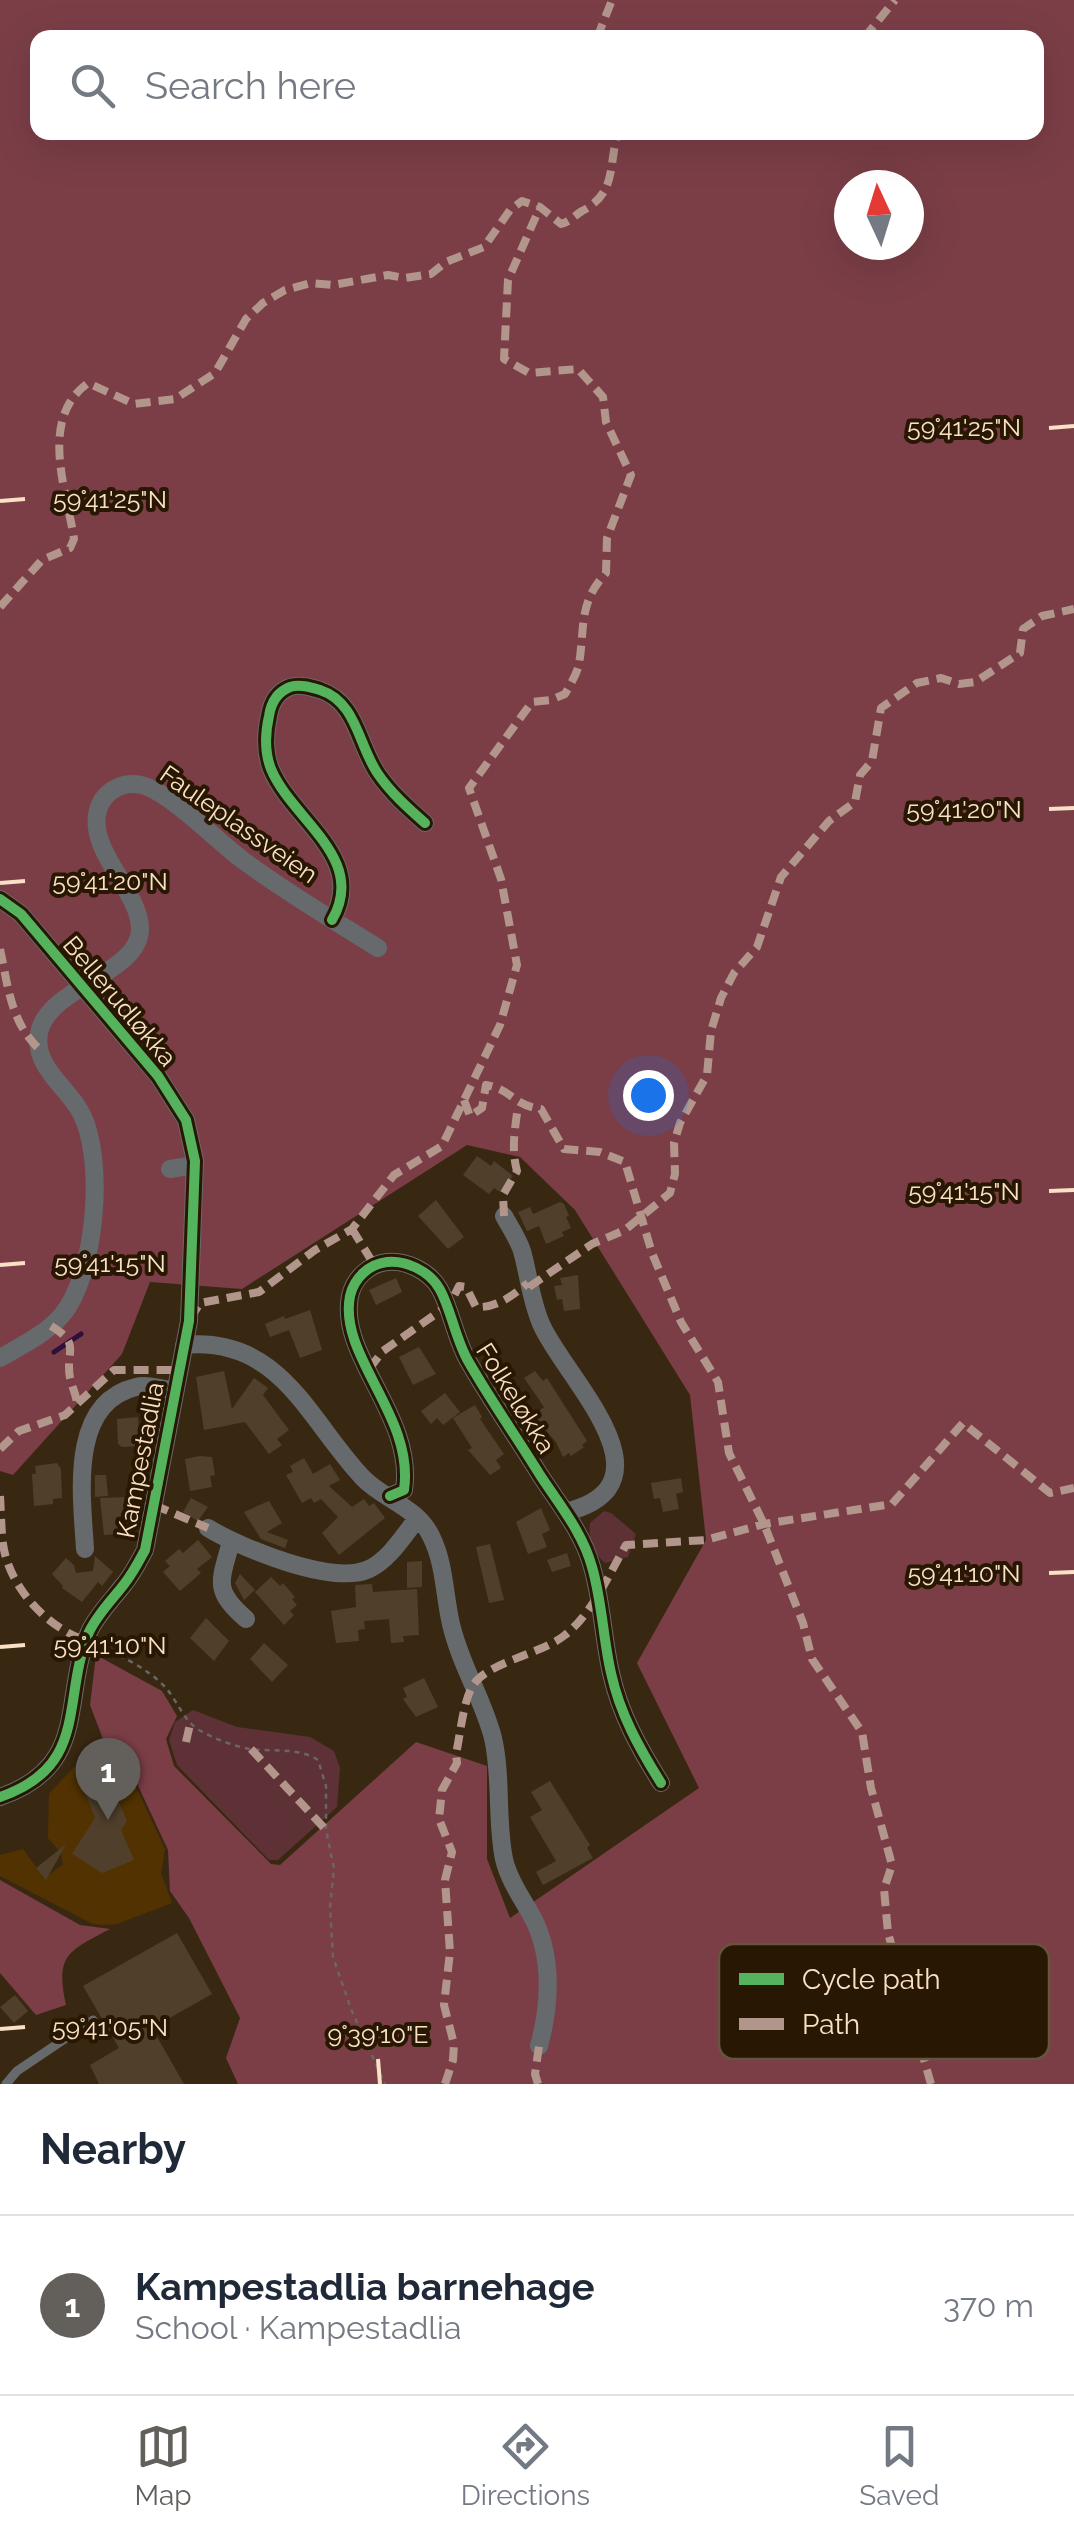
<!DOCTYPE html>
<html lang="en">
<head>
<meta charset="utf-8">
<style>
  :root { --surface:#fff; --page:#f2f2f3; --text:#1f2937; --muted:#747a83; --line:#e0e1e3; --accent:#635f5b }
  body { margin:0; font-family:Raleway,sans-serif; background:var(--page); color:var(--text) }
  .compass { position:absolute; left:834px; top:170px; width:90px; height:90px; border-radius:50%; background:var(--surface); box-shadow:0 10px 40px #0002; rotate:356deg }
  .you { position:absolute; left:648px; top:1095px; width:35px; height:35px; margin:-25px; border:8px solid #fff; border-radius:50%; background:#1a73e8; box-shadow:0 0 0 15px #1a73e833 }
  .badge { display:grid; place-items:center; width:65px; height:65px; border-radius:50%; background:var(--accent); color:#fff; font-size:32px; font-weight:700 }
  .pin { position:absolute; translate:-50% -82px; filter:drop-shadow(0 2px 5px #0008) }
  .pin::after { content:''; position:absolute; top:52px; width:35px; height:30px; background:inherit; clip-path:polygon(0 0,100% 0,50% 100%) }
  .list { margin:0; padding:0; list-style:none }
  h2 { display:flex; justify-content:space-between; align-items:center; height:130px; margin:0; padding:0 40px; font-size:42px }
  h2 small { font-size:32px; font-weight:400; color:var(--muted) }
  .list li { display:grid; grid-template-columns:65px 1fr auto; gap:30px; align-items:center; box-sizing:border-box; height:180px; padding:0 40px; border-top:2px solid var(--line) }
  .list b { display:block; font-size:38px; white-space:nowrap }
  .list p { margin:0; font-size:32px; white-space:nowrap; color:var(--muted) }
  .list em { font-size:32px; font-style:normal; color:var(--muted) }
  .icon { flex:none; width:55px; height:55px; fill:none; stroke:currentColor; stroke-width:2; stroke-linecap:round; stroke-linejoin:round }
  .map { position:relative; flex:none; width:1074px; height:2084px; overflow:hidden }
  .search { position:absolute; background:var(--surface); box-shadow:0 10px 40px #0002; left:30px; right:30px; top:30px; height:110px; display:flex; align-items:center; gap:25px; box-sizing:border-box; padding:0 35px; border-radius:20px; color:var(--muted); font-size:38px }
  .sheet { height:310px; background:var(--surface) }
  nav { display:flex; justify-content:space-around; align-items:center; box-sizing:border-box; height:140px; border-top:2px solid var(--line); background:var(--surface); font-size:28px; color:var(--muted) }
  nav a { display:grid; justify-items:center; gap:5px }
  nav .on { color:var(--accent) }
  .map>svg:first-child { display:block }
  .built { fill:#533202 }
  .green { fill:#5d3135 }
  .forest { fill:#7b3e47; fill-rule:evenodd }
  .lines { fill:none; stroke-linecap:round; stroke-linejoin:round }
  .stream { stroke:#2e103c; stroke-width:5 }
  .building { fill:#50402b }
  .path { stroke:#696763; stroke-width:2.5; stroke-dasharray:5 5; stroke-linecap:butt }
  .service { stroke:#676a6d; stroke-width:9 }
  .minor { stroke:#676a6d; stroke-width:18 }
  .quiet { stroke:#b2968c; stroke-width:8; stroke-dasharray:15 8; stroke-linecap:butt }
  .cycleway-casing { stroke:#281702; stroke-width:16 }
  .cycleway { stroke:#56b35d; stroke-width:10 }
  .ticks { fill:none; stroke:#fae1c6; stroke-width:4 }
  .labels { text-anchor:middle; stroke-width:8; stroke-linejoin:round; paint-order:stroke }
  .street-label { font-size:25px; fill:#fae1c6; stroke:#281702 }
  .key { fill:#281702; stroke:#67543d; stroke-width:2.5 }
  .key-label { font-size:28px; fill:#fae1c6 }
  .ticks-label { font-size:25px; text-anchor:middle; fill:#fae1c6; stroke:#281702; stroke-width:8; stroke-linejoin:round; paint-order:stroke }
</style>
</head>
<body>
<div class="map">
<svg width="1074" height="2084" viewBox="0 0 1074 2084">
  <rect width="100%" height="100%" fill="#392811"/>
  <path class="built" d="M119,1751l46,98 -4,24 11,30 -55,21 -14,1 -10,-1 -93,-48v-21l23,-6 21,29 19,-13 -2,-12 -13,-15 1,-44 26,-28z"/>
  <path class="green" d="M604,1511l7,2 25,21 -8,23 -23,6c-12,-11 -17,-24 -15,-40z
    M193,1710l44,17 73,10 24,14 6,17 -3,39 -59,53h-9l-92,-95 -8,-25 6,-18z"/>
  <path class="forest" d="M0,0h1074v2084h-836l-12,-26 14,-40 -51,-100 -19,-27 -2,-41 -47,-101 -13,3 -18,-47 6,-50 66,36 15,25 -11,23 8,27 97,98 9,1 136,-123 71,24v93l23,59 189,-130 -62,-125 69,-123 -16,-145 -115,-185 -55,-53 -53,-12 -225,144 -92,-7 -28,72 -109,121 -13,-4zM38,38h998v94h-998zM849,185h60v60h-60z
    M0,1880l80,45 30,4c-42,22 -55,26 -44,76l-30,10 -36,-42z"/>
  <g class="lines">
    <path class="stream" d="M54,1352l27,-18"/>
  </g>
  <path class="building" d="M477,1156l14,10 3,-5 19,15 -13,16 -6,-4 -5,6 -26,-19z
    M436,1200l28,37 -16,12 -30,-33z
    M560,1202l4,2 5,12 -3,1 5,11 -9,4 2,4 -18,8 -7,-18 -12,5 -9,-19 12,-5 3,7z
    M578,1275l2,34 -16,2 -2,-12 -5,1 -3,-14 8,-1 -2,-7z
    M396,1278l6,14 -26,13 -7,-15z
    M310,1310l12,40 -22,8 -11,-28 -19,7 -5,-13 19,-8 2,6 -1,-3z
    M419,1347l17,27 -23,11 -14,-28z
    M224,1371l8,38 22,-31 14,10 -5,7 26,35 -12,9 5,6 -13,9 -24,-32 -41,8 -8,-53z
    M535,1371l8,10 4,-3 40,63 -5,4 2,2 -13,9 -2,-3 -6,4 -7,-15 -23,-26 11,-9 -20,-29z
    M445,1393l15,19 -17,13 -6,-7 -6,6 -10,-13z
    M475,1405l7,12 -2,2 24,35 -8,6 5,8 -11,7 -22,-25 4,-2 -19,-30z
    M138,1417l2,29 -18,1 -4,-3 -1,-25z
    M200,1456l12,1 3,18 -5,1 2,11 -22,4 -5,-32z
    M304,1458l9,16 17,-10 10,16 -11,6 23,21 12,-8 5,7 5,-3 11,15 -46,37 -17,-22 16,-16 -17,-18 -7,4 -3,-5 -9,5 -16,-28 7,-3 -3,-6z
    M57,1463l4,6 1,29 -9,1v5l-19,2 -2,-32h4l-1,-8z
    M95,1475h11l2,21 -13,1z
    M681,1478l2,14 -7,2 3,15 -16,3 -3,-14 -6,1 -3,-16z
    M128,1497l1,30 -8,1v6l-17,1 -4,-37z
    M191,1498l17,9 -10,14 -15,-9z
    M269,1501l13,22 -15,9 21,8 -3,8 -24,-9 -17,-27z
    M541,1508l9,22 -8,4 5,13 -19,7 -12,-32z
    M198,1540l14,17 -15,12 4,4 -21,18 -17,-19 7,-6 -5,-5 14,-12 4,4z
    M490,1544l14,56 -15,3 -13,-56z
    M567,1553l4,13 -19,6 -5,-12z
    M95,1556l18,16 -11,14 -4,-4 -16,20 -20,-14 1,-2 -11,-12 14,-16 8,7 2,8 17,-2z
    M422,1561v26l-15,1v-26z
    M240,1574l15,16 -11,10 -9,-17z
    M271,1577l9,9 3,-3 12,14 -3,2 5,6 -7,6 4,4 -10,10 -29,-33z
    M372,1584l1,8 44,-3 2,46 -16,1 1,6 -13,1 -2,-24 -25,2 1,8 -7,1 1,11 -23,2 -5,-32 25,-4 -1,-22z
    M206,1618l23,23 -15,20 -24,-23z
    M264,1643l24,22 -16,17 -22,-23z
    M424,1678l14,29 -22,10 -13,-18 4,-2 -4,-9z
    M106,1772l21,49 -6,9 13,30 -32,13 -30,-19 23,-36 -14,-36z
    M550,1781l40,64 -3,3 6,10 -50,27 -7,-13 20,-11 -26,-44 12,-7 -11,-18z
    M65,1845v1l-19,34 -10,-12z
    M177,1933l35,61 -60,34 32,56h-85l-9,-19 29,-17 -36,-62z
    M15,1995l13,16 -14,12 -14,-16z"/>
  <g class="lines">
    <path class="path" d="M102,1646c22,12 48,24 64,42 12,14 18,33 33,42 16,9 34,16 51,19 23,3 48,-2 68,11l8,26v44l8,38 -4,39 3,50 18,52 34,75"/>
    <path class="service" d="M6,2084l11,-13 76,-51"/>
    <path class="minor" d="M0,899l21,15 137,162 28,44 9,41 -6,160 -44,229c-6,11 -12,23 -20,33 -12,16 -27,30 -36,49 -28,68 1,134 -89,165
      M332,920c36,-62 -40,-100 -61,-151 -7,-18 -6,-35 -2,-53 2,-13 8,-24 21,-29 10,-3 20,0 30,3 37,12 38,55 58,84 13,19 30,34 47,49
      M170,1169l25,-4
      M504,1216c6,11 14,23 18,35 7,25 9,51 20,75 25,54 136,158 24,186
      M184,1345c97,-9 124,75 179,133 20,21 54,29 68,58 14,28 13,58 20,88 9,40 32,75 42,114 9,39 3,82 11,121 5,22 20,42 30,61 19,39 16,86 5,126
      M0,1358c21,-12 46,-24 62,-43 34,-40 44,-158 18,-204 -14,-25 -47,-45 -41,-78 9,-47 102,-59 101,-105 -1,-36 -49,-75 -43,-113 3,-21 23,-35 44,-30 28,6 78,58 103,76 43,32 89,59 134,87
      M390,1496l14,-6c11,-74 -66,-133 -54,-194 4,-18 19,-32 37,-34 19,-2 42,9 52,26 11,18 16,49 28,71 22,39 49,77 73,116 19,29 43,58 52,92 10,34 11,71 19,106 9,41 28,75 50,110
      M208,1528c33,20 125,58 161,41 20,-9 35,-34 48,-50
      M231,1542c-11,40 -18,48 15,77
      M85,1549c-3,-52 -17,-146 51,-162 11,-3 26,2 38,4"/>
    <path class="quiet" d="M597,38l15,-38
      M864,38l31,-38
      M0,607l42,-47 28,-12 4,-9c-7,-48 -36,-120 14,-156l46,21 41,-5 40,-26 31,-54 17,-16 22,-13 26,-7 22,2 55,-10 17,3 26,-4 15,-12 38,-15 26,-37 12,-9 18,6 21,17c10,-3 13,-8 21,-13 35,-18 26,-44 36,-79
      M0,949c8,36 10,72 39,100
      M464,1100l6,16 12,-8 4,-23c27,5 26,20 55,24l23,40 36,3 25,10 27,91 29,69 37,60 11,71 35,71 39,99 9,36 50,73 9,56 21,77 -8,24 4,44 43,151
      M504,1216l-1,-21 14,-24c-6,-22 -2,-42 1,-65
      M352,1229l23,37
      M529,1287l63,-43 33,-14 45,-37 5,-19 -1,-31 6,-20 27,-48 4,-44 10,-33 13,-25 23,-26 24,-70 48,-56 26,-19 5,-27 12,-14 9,-53 36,-25 24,-5 18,6 16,-2 45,-29 3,-24 19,-13 32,-7
      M190,1319l10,-16 59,-11 56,-42 37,-21 42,-54 48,-29 58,-121 17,-60 -16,-86 -32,-91 63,-86 19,-2 14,-6c5,-9 12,-20 14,-30 6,-36 -1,-61 27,-91l1,-35 24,-63 -25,-53 -3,-25 -25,-28 -49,4 -25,-14 4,-79 32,-73
      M51,1326c31,19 14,23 19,52 2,9 6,16 7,25
      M369,1369l14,-18 67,-47 9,-18 7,1 10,20c21,1 36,-11 52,-24
      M0,1449l19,-18 46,-16 49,-45h64
      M0,1496c1,16 1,32 3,48 6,43 44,84 84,97
      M154,1505l54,23
      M186,1742l4,-18
      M251,1749l75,81
      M445,2084l8,-24 1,-16 -10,-39 6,-53 -5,-72 7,-28 -13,-33 3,-29 15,-27 -1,-9c4,-18 7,-51 16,-67 12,-24 70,-33 93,-52 27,-21 44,-61 61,-90l80,-5 58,-16 128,-20 71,-81 87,70 24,-5
      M538,2084l-3,-10 4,-28"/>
    <g class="cycleway-casing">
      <path id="cycleway" d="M0,899l21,15 137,162 28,44 9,41 -6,160 -44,229c-6,11 -12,23 -20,33 -12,16 -27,30 -36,49 -28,68 1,134 -89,165
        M332,920c36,-62 -40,-100 -61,-151 -7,-18 -6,-35 -2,-53 2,-13 8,-24 21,-29 10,-3 20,0 30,3 37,12 38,55 58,84 13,19 30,34 47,49
        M390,1496l14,-6c11,-74 -66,-133 -54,-194 4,-18 19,-32 37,-34 19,-2 42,9 52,26 11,18 16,49 28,71 22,39 49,77 73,116 19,29 43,58 52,92 10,34 11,71 19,106 9,41 28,75 50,110"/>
    </g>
    <use href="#cycleway" class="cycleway"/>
  </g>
  <path class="ticks" d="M1049,428l25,-2M0,501l25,-2M1049,809l25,-1M0,883l25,-2M1049,1191l25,-1M0,1265l25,-2M1049,1573l25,-1M0,1647l25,-2M0,2029l25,-2M378,2059l2,25"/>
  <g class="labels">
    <g class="street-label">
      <text transform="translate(239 824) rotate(35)" y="9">Fauleplassveien</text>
      <text transform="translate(120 1001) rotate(50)" y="9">Bellerudløkka</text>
      <text transform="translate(516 1398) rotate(58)" y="9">Folkeløkka</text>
      <text transform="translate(140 1460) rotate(-79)" y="9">Kampestadlia</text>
    </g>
  </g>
  <rect x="719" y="1944" width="330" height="115" rx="15" class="key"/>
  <rect x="739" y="1973" width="45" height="12" fill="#56b35d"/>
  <rect x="739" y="2018" width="45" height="12" fill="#b2968c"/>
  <g class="key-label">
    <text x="802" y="1989">Cycle path</text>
    <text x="802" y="2034">Path</text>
  </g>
  <g class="ticks-label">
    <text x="964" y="436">59°41'25"N</text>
    <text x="110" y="508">59°41'25"N</text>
    <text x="964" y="818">59°41'20"N</text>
    <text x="110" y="890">59°41'20"N</text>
    <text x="964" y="1200">59°41'15"N</text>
    <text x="110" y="1272">59°41'15"N</text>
    <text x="964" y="1582">59°41'10"N</text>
    <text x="110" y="1654">59°41'10"N</text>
    <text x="110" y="2036">59°41'05"N</text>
    <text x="378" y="2043">9°39'10"E</text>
  </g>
</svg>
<svg class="compass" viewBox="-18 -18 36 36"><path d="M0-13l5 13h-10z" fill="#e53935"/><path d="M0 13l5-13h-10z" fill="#747a83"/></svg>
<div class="you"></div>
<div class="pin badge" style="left:108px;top:1820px">1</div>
<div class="search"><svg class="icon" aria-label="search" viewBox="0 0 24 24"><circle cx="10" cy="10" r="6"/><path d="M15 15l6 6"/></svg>Search here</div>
</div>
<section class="sheet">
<h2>Nearby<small></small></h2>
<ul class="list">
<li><span class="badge">1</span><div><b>Kampestadlia barnehage</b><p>School · Kampestadlia</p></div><em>370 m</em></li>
</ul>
</section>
<nav>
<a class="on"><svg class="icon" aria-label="map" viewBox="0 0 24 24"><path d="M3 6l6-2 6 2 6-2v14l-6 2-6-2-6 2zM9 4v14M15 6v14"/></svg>Map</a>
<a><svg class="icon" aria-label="directions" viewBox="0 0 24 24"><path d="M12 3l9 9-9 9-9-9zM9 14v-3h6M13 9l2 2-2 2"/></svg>Directions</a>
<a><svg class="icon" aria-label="saved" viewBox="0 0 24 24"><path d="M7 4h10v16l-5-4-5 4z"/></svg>Saved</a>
</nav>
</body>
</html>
